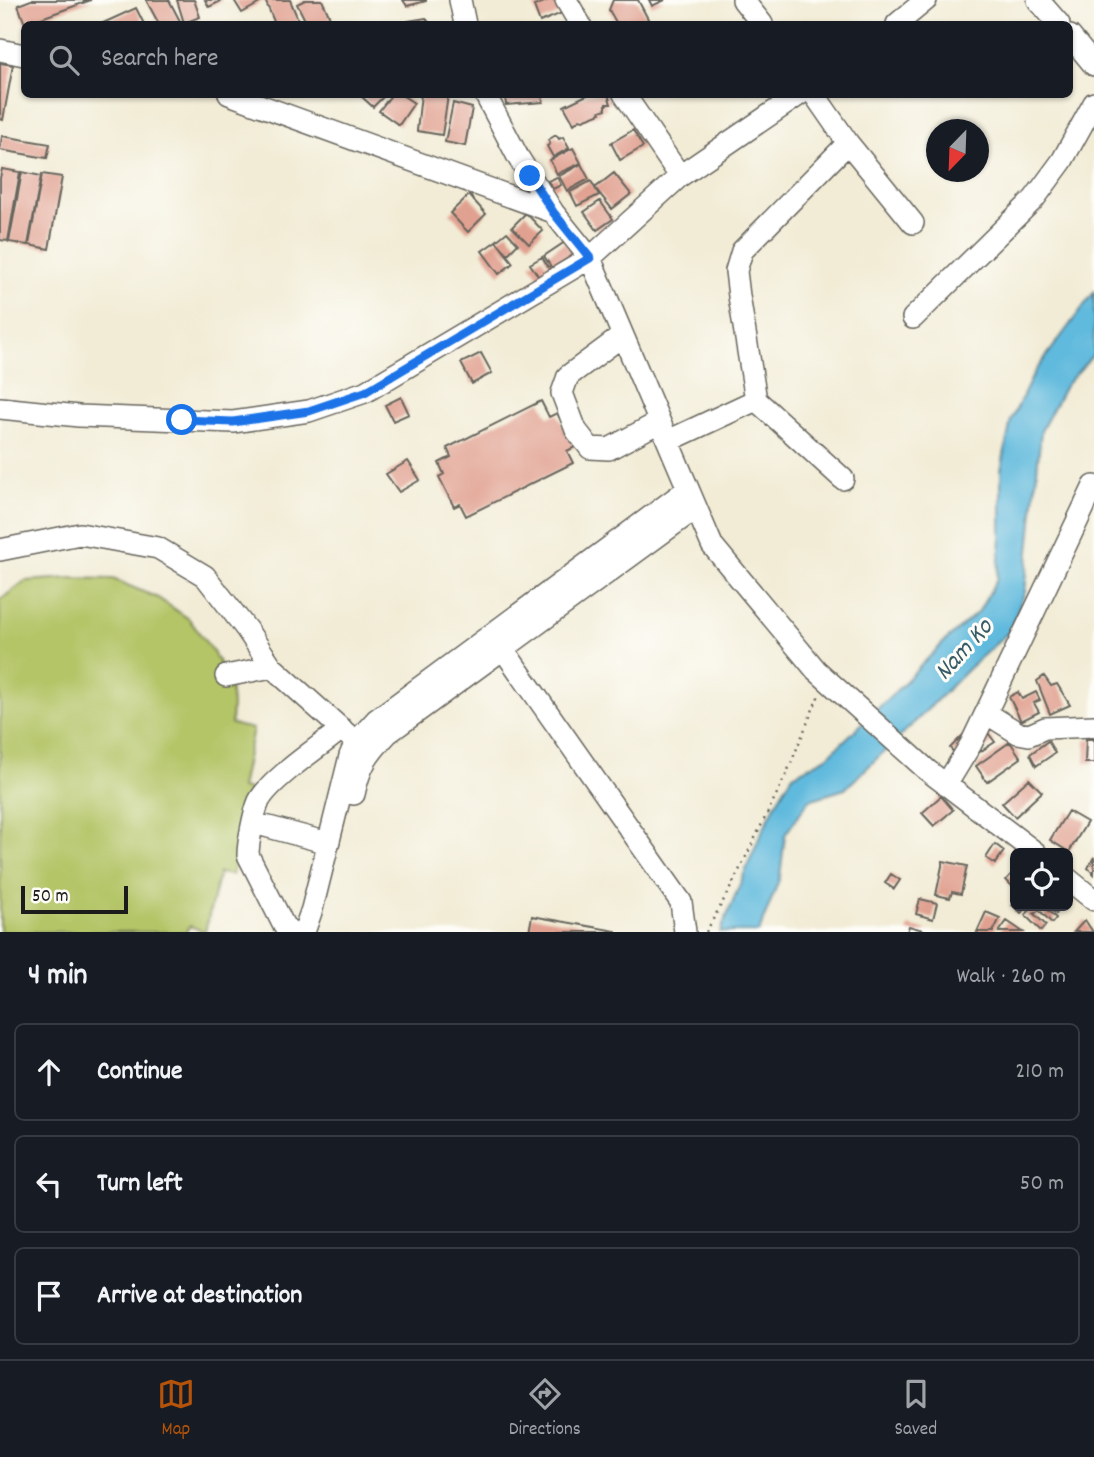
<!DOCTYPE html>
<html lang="en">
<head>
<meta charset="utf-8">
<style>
  :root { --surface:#171b24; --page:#20242c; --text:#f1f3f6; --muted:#9ea1a6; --line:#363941; --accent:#b45309 }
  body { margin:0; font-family:Dekko,sans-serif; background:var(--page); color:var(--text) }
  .controls { position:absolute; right:21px; bottom:21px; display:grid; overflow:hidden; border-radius:10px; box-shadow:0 2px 5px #0004 }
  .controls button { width:63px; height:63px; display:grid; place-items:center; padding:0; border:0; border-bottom:2px solid var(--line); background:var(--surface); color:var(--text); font:35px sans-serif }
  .compass { position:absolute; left:926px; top:119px; width:63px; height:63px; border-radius:50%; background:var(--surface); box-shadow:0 2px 5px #0004; rotate:203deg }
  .scale { position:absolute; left:21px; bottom:18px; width:107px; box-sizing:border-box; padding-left:7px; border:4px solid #1c1c1c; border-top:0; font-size:19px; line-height:24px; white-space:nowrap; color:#1c1c1c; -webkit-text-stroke:5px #fdfcf7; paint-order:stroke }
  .stop { position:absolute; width:21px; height:21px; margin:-16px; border:5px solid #1a73e8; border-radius:50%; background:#fff }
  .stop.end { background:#1a73e8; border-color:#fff; box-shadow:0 2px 7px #0008 }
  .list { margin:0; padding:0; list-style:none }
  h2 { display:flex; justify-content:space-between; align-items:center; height:91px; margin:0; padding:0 28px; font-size:30px }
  h2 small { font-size:23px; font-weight:400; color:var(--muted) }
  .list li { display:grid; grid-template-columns:46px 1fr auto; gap:21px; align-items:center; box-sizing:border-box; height:98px; margin:0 14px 14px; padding:0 14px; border:2px solid var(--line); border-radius:10px }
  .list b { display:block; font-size:26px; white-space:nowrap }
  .list em { font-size:23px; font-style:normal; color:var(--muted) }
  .icon { flex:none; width:38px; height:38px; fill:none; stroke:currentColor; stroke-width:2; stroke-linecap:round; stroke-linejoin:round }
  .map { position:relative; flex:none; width:1094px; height:932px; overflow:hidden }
  .search { position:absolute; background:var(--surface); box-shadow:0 2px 5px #0004; left:21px; right:21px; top:21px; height:77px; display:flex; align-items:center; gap:18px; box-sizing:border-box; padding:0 24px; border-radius:10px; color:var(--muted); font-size:26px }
  .sheet { height:427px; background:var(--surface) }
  nav { display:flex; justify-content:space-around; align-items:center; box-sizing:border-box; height:98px; border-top:2px solid var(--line); background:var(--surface); font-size:19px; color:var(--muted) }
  nav a { display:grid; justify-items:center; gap:4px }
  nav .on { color:var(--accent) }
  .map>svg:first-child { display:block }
  .green { fill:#b4c568; stroke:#687042; stroke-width:2 }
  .water { fill:#60badd; stroke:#3e6b7c; stroke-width:2 }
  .building { fill:#e1a191 }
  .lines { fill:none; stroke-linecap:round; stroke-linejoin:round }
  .minor-casing { stroke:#67655d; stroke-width:24 }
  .path { stroke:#67655d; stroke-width:2.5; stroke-dasharray:2 5; stroke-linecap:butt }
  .minor { stroke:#fff; stroke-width:21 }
  .route { stroke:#1a73e8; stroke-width:9 }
  .labels { text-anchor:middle; stroke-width:6; stroke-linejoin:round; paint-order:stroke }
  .water-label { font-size:26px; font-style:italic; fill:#375b69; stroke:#fdfcf7 }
</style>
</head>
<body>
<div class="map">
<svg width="1094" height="932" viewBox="0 0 1094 932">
  <rect width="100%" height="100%" fill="#fdfcf7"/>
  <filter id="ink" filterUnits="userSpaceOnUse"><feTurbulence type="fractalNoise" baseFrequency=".0143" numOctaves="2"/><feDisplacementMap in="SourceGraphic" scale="14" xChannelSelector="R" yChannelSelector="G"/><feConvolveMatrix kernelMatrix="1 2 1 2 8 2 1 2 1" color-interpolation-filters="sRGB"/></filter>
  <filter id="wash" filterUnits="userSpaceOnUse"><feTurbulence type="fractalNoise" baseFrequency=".00686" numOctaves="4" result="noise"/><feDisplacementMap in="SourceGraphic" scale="28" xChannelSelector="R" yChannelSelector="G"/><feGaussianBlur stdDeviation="1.57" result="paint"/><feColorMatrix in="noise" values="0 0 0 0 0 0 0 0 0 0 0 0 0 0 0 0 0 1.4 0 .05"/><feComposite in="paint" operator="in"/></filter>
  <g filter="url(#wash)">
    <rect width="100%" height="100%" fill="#f2ecd6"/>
    <path class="green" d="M70,578l43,1 45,19 31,21 24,33 17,31 2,22 -1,19 22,5 -12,59 10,2 -19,85 -13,-2 -14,59 -15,-6 -4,6h-186v-332l25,-19z"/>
    <path class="water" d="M1094,292v62l-29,32 -24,45 -16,161 -16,40 -40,36 -51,51 -73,70 -36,11 -24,35 -5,42 -21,55h-39l40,-96 16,-33 17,-28 34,-18 66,-63 51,-52 35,-31 18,-32 4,-40v-69l10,-50 23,-47z"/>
    <g id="blocks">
      <path class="building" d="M31,0h60l-66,24 -7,-19z
        M146,0h23l12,23 -3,1h-19z
        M177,0h17l6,17 -16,6z
        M205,0h18l-14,7z
        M234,0h31l-23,13z
        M265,0h25l10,24h-25z
        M305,0h17l11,24h-26l-10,-20z
        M403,0h23v1l-19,5z
        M549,0h8l5,13 -22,9 -6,-16z
        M613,0h25l11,21 -10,3h-22l-8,-14z
        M649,0h16l-13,6z
        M136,8l8,16h-43z
        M426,18l4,6h-21l-1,-3z
        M0,63l13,2 -10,55 -3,-1z
        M362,94h24l-13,13 -12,-11z
        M392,94h8l14,9 -15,22 -20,-14z
        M421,94l27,2 -6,39 -25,-4z
        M505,94h37l1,8 -37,3z
        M589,94h19l3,10h-5v5l-6,2 1,2 -18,7 -3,-1 -6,5 -10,-18z
        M453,103l19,5 -7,38 -20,-4z
        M633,130l10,17 -23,13 -9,-17z
        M556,135l3,4 4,-2 6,11 -16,9 -6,-11 3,-2 -2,-4z
        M2,136l48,8 -3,14 -47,-8z
        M573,148l8,15 -24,11 -7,-14z
        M581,164l8,15 -22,12 -8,-15z
        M2,169l18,3 -12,69 -8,-1v-62z
        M22,172l19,4 -13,69 -19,-3z
        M614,173l17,21 -19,15 -17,-21z
        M42,174l20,3 -13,72 -20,-4z
        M557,177l4,8 -8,4 -5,-8z
        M591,181l8,14 -22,11 -7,-14z
        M469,195l17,19 -18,18 -18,-19z
        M600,201l13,18 -16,11 -13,-18z
        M526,213l17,18 -14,13 -17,-17z
        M507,232l11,12 -10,10 -12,-13z
        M496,241l17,22 -14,11 -17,-23z
        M565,242l8,13 -21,13 -8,-12z
        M542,257l8,13 -11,7 -9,-13z
        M481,353l11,20 -20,11 -11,-21z
        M401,397l8,17 -16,7 -8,-16z
        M541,401l8,16 8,-4 18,34 -8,4 6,12 -107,53 -6,-12 -6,3 -15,-30 5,-3 -5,-11 12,-6 -4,-9z
        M408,461l12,19 -21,12 -13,-18z
        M1044,676l7,10 6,-2 13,21 -20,9 -13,-33z
        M1018,692l4,7 14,-7 4,8 -6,3 5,9 -18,9 -12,-24z
        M978,720l17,22 -32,21 -13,-15z
        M1086,739h8v24h-9z
        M1048,741l7,12 -19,13 -6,-12z
        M1010,742l11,16 -34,24 -11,-16z
        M1029,779l13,13 -27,25 -13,-14z
        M941,796l12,14 -19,16 -12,-13z
        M1068,811l19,11 -18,30 -19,-12z
        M995,844l9,7 -9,13 -9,-6z
        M1094,857v17l-6,-6z
        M943,861l24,5 -6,28 -9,-2 -2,6 -14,-3z
        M1015,870v19l-9,-9z
        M891,874l9,6 -6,9 -9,-6z
        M920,899l17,4 -4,16 -17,-5z
        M1013,906h14l-6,7z
        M1034,906h9l13,12 -4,5 -13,-13 -5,4 12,11 -5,6 -16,-16z
        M1046,906h16l-6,8z
        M986,912l14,6 -7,14h-16z
        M532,916l84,15v1h-87z
        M1085,920l8,12h-19z
        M1007,921l16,11h-24z
        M909,926l17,5v1h-19z"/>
    </g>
  </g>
  <g filter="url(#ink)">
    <use href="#blocks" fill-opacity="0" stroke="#67655d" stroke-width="2"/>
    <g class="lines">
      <g class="minor-casing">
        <path id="minor" d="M460,0l5,24
          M566,0l14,24
          M743,0l19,24
          M1038,0l21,24
          M897,24l29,-24
          M1070,36l24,29
          M0,50l24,5
          M229,94l324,118
          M624,94l56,82
          M800,94l-120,82 -90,82 122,287 104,125 111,100 109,83
          M814,94l34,49 65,80
          M913,318l121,-119 28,-38 32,-58
          M622,336l-54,40 -6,17 14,37 14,18 19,1 50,-27
          M0,408l79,8 154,6 76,-11 56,-19 225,-134 -37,-46 -35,-55 -33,-63
          M668,441l88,-41
          M843,479l-87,-79 -17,-104 -3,-25 6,-20 106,-108
          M0,550l80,-16 78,14 47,28 42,54 25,37 95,85
          M496,639l185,263 4,30
          M226,676l46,-9
          M986,713l32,20 11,2 16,-7 49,-2
          M946,785l25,-41 123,-258
          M354,794c6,-29 14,-40 34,-61l308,-225
          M254,823l74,20
          M1068,879l26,21
          M291,932l-7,-6 -36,-71c0,-12 6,-43 11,-54 11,-21 62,-56 83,-72
          M304,932l8,-23 38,-153 6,-14 20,-22 312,-231"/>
      </g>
      <path class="path" d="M706,932l26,-47 54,-110 32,-78 -1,-2"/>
      <use href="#minor" class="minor"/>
    </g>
  </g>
  <g class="lines" filter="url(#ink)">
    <path class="route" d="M182,420l51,2 76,-11 56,-19 225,-134 -37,-46 -23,-36"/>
  </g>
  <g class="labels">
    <g class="water-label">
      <text transform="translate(962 648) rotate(-48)" y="9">Nam Ko</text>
    </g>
  </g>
</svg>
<div class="controls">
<button><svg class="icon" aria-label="locate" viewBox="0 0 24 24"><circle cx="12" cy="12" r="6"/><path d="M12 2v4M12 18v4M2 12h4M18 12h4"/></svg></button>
</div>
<svg class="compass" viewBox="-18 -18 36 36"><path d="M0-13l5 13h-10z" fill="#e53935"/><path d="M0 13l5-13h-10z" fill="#9ea1a6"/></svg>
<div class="scale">50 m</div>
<div class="stop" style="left:182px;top:420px"></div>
<div class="stop end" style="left:530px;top:176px"></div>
<div class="search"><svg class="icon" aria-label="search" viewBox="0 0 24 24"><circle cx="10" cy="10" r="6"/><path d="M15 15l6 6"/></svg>Search here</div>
</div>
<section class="sheet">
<h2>4 min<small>Walk · 260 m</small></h2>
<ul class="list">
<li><svg class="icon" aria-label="ahead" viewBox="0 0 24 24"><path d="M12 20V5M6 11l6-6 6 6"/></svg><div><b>Continue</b></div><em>210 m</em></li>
<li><svg class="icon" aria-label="left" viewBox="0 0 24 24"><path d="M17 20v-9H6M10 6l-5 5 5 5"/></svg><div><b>Turn left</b></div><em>50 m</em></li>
<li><svg class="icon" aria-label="arrive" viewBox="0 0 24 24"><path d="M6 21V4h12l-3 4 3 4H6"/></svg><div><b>Arrive at destination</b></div></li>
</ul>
</section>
<nav>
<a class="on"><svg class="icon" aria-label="map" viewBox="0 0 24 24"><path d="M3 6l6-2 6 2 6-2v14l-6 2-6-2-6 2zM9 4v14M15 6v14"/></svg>Map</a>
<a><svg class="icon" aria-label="directions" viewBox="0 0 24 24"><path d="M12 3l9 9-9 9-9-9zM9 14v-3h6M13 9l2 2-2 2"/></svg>Directions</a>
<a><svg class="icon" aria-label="saved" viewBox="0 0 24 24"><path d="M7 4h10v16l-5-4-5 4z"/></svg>Saved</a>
</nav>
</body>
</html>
